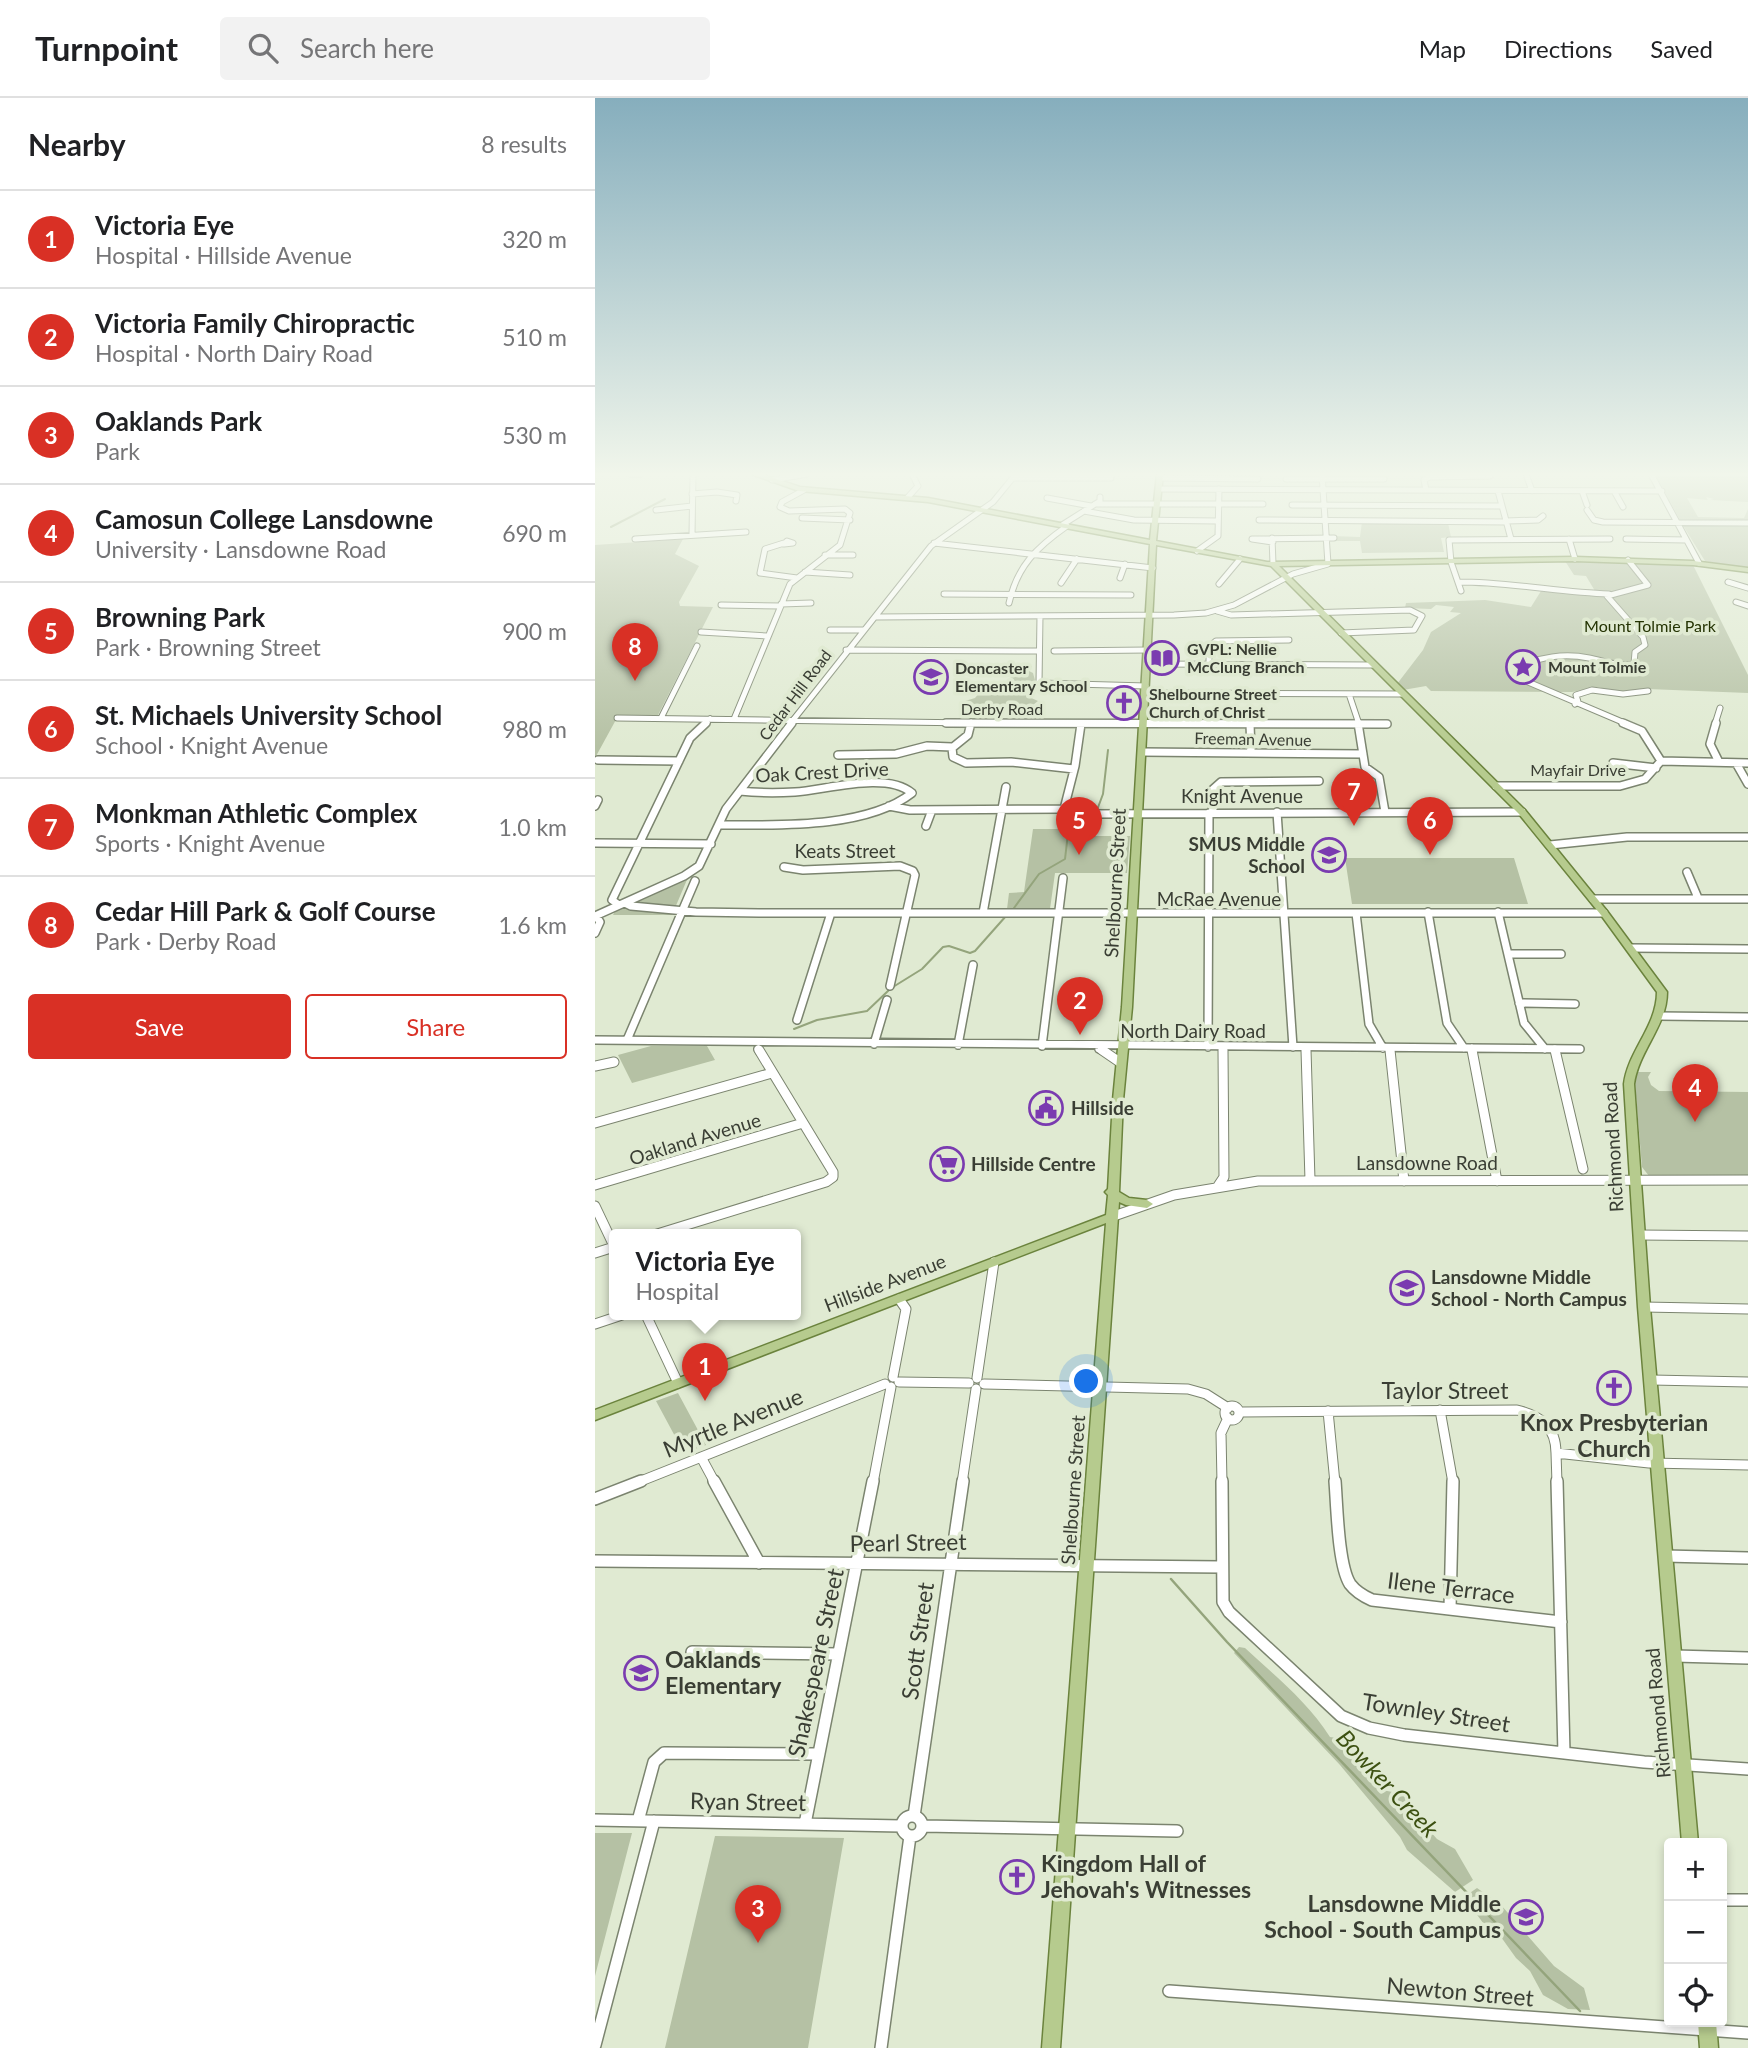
<!DOCTYPE html>
<html lang="en">
<head>
<meta charset="utf-8">
<style>
  :root { --surface:#fff; --page:#f2f2f2; --text:#202124; --muted:#757577; --line:#e0e0e0; --accent:#d93025 }
  body { margin:0; font-family:Lato,sans-serif; background:var(--page); color:var(--text) }
  .controls { position:absolute; right:21px; bottom:21px; display:grid; overflow:hidden; border-radius:7px; box-shadow:0 4px 10px #0003 }
  .controls button { width:63px; height:63px; display:grid; place-items:center; padding:0; border:0; border-bottom:2px solid var(--line); background:var(--surface); color:var(--text); font:35px sans-serif }
  .you { position:absolute; left:492px; top:1284px; width:24px; height:24px; margin:-18px; border:5px solid #fff; border-radius:50%; background:#1a73e8; box-shadow:0 0 0 10px #1a73e833 }
  .badge { display:grid; place-items:center; width:46px; height:46px; border-radius:50%; background:var(--accent); color:#fff; font-size:23px; font-weight:700 }
  .pin { position:absolute; translate:-50% -58px; filter:drop-shadow(0 2px 4px #0008) }
  .pin::after { content:''; position:absolute; top:37px; width:24px; height:21px; background:inherit; clip-path:polygon(0 0,100% 0,50% 100%) }
  .popup { position:absolute; left:14px; top:1131px; width:192px; height:91px; box-sizing:border-box; display:grid; place-content:center; border-radius:7px; background:var(--surface); filter:drop-shadow(0 2px 5px #0005); font-size:23px; white-space:nowrap; color:var(--muted) }
  .popup b { font-size:26px; color:var(--text) }
  .popup::after { content:''; position:absolute; left:50%; top:100%; margin-left:-14px; border:14px solid transparent; border-top-color:var(--surface) }
  .list { margin:0; padding:0; list-style:none }
  h2 { display:flex; justify-content:space-between; align-items:center; height:91px; margin:0; padding:0 28px; font-size:30px }
  h2 small { font-size:23px; font-weight:400; color:var(--muted) }
  .list li { display:grid; grid-template-columns:46px 1fr auto; gap:21px; align-items:center; box-sizing:border-box; height:98px; padding:0 28px; border-top:2px solid var(--line) }
  .list b { display:block; font-size:26px; white-space:nowrap }
  .list p { margin:0; font-size:23px; white-space:nowrap; color:var(--muted) }
  .list em { font-size:23px; font-style:normal; color:var(--muted) }
  .actions { display:flex; gap:14px; padding:21px 28px }
  .actions a { flex:1; padding:16px 0; border:2px solid var(--accent); border-radius:7px; text-align:center; font-size:24px; color:var(--accent) }
  .actions .main { background:var(--accent); color:#fff }
  .icon { flex:none; width:38px; height:38px; fill:none; stroke:currentColor; stroke-width:2; stroke-linecap:round; stroke-linejoin:round }
  .map { position:relative; flex:none; width:1153px; height:1950px; overflow:hidden }
  header { display:flex; align-items:center; gap:42px; box-sizing:border-box; height:98px; padding:0 35px; background:var(--surface); border-bottom:2px solid var(--line) }
  header strong { font-size:33px }
  nav { display:flex; gap:38px; margin-inline-start:auto; font-size:24px }
  .search { width:490px; height:63px; background:var(--page); display:flex; align-items:center; gap:18px; box-sizing:border-box; padding:0 24px; border-radius:7px; color:var(--muted); font-size:26px }
  main { display:flex }
  aside { flex:1; background:var(--surface) }
  .map>svg:first-child { display:block }
  .green { fill:#b5c1a4 }
  .lines { fill:none; stroke-linecap:round; stroke-linejoin:round }
  .stream-far1 { stroke:#94a47c; stroke-width:2 }
  .stream { stroke:#94a47c; stroke-width:2.5 }
  .minor-far3-casing { stroke:#7b846f; stroke-width:7 }
  .minor-far2-casing { stroke:#7b846f; stroke-width:10 }
  .minor-far1-casing { stroke:#7b846f; stroke-width:11 }
  .minor-casing { stroke:#7b846f; stroke-width:14 }
  .major-casing { stroke:#6b833d; stroke-width:3 }
  .minor-far3 { stroke:#fff; stroke-width:5 }
  .minor-far2 { stroke:#fff; stroke-width:7 }
  .minor-far1 { stroke:#fff; stroke-width:9 }
  .minor { stroke:#fff; stroke-width:11 }
  .major { fill:#b6cb8e; fill-rule:evenodd }
  .labels { text-anchor:middle; stroke-width:7; stroke-linejoin:round; paint-order:stroke }
  .far-park-label { font-size:16px; fill:#253404; stroke:#e0ead2 }
  .far-poi-label { font-size:16px; font-weight:bold; fill:#3a3e34; stroke:#e0ead2; text-anchor:start }
  .far-street-label { font-size:16px; fill:#3a3e34; stroke:#e0ead2 }
  .street-label { font-size:19px; fill:#3a3e34; stroke:#e0ead2 }
  .poi-label { font-size:19px; font-weight:bold; fill:#3a3e34; stroke:#e0ead2; text-anchor:start }
  .near-street-label { font-size:23px; fill:#3a3e34; stroke:#e0ead2 }
  .near-poi-label { font-size:23px; font-weight:bold; fill:#3a3e34; stroke:#e0ead2; text-anchor:start }
  .near-water-label { font-size:24px; font-style:italic; fill:#3c5011; stroke:#e0ead2 }
</style>
</head>
<body>
<header>
<strong>Turnpoint</strong>
<div class="search"><svg class="icon" aria-label="search" viewBox="0 0 24 24"><circle cx="10" cy="10" r="6"/><path d="M15 15l6 6"/></svg>Search here</div>
<nav><a>Map</a><a>Directions</a><a>Saved</a></nav>
</header>
<main>
<aside>
<h2>Nearby<small>8 results</small></h2>
<ul class="list">
<li><span class="badge">1</span><div><b>Victoria Eye</b><p>Hospital · Hillside Avenue</p></div><em>320 m</em></li>
<li><span class="badge">2</span><div><b>Victoria Family Chiropractic</b><p>Hospital · North Dairy Road</p></div><em>510 m</em></li>
<li><span class="badge">3</span><div><b>Oaklands Park</b><p>Park</p></div><em>530 m</em></li>
<li><span class="badge">4</span><div><b>Camosun College Lansdowne</b><p>University · Lansdowne Road</p></div><em>690 m</em></li>
<li><span class="badge">5</span><div><b>Browning Park</b><p>Park · Browning Street</p></div><em>900 m</em></li>
<li><span class="badge">6</span><div><b>St. Michaels University School</b><p>School · Knight Avenue</p></div><em>980 m</em></li>
<li><span class="badge">7</span><div><b>Monkman Athletic Complex</b><p>Sports · Knight Avenue</p></div><em>1.0 km</em></li>
<li><span class="badge">8</span><div><b>Cedar Hill Park &amp; Golf Course</b><p>Park · Derby Road</p></div><em>1.6 km</em></li>
</ul>
<div class="actions"><a class="main">Save</a><a>Share</a></div>
</aside>
<div class="map">
<svg width="1153" height="1950" viewBox="0 0 1153 1950">
  <rect width="100%" height="100%" fill="#e0ead2"/>
  <path class="green" d="M1060,376h77l16,3v25l-38,-2 4,-1 -8,-2 2,3 -21,-2 11,19 46,1 4,-9v14l-68,-3z
    M767,424l86,1 3,14 -10,1 3,14 -82,1 -2,-12h-28v-5l28,1z
    M1087,426h66v45l-43,-8z
    M88,441l-8,15 24,12 -20,36 1,4 33,1 -55,108 -40,1 -23,42v-213z
    M970,463l128,4 55,110v18l-100,-4 -28,4 -22,-6 -26,5 -141,-1 -5,-5 -23,4 -6,-6 26,-34 8,-18 30,-19 -11,-1 4,-5 -18,-2 -5,4 -26,-1 1,-5 79,-3 46,7 10,-16 37,3 17,-3 -9,-15 -12,-1z
    M437,568l-3,5 4,2 3,11 -8,4 -1,8 11,5 -5,4 -44,1 -5,2 -19,-5v-2l10,-3 10,-12 6,1 2,8 8,-13 8,4 6,-2 -3,-6 -6,-3 8,-4 -1,-4z
    M467,717h15l-1,21h54l-3,37h-72l-5,36h-43l2,-16 15,-1 9,-63h27z
    M750,760h169l14,46h-176z
    M94,777l-17,40h-59l2,-4z
    M56,948h56l8,14 -83,23 -14,-28z
    M1039,974h17l-3,5 3,8 8,6 89,1v83l-99,1 -7,-9z
    M83,1295l28,52 -22,8 -28,-52z
    M644,1549l6,1c30,28 63,54 85,89l13,2 39,51 21,4 17,26 17,19 18,10 18,31 -18,12 -48,-42 -7,-13 -60,-72 -106,-112z
    M0,1735h37l-37,143z
    M120,1738l129,2 -36,210h-143z
    M882,1790l24,17 53,61 30,22 6,22 -22,-1 -25,-14 -13,-24 -14,-13 -15,-21 -15,-10 -22,-30z"/>
  <g class="lines">
    <path class="stream-far1" d="M16,429l54,-28
      M498,713l4,-1 6,-16 5,-44
      M419,810l25,-34 26,-15 5,-43 18,-4
      M298,889l29,-18 21,-22 6,-1 21,7 5,-2 31,-35
      M199,931l23,-9 50,-9 22,-21"/>
    <path class="stream" d="M576,1481l56,63 353,369"/>
    <g class="minor-far3-casing">
      <path id="minor-far3" d="M35,376h11
        M931,376l6,17
        M1056,376l48,89
        M418,380h98
        M564,380l99,1
        M691,381h98
        M177,382l35,-6
        M564,391l503,2
        M831,392l-2,-10 5,-3 61,-1
        M903,393l13,48
        M987,393l5,14
        M1019,393l9,16
        M97,396l25,-2 20,3 -1,6
        M313,399l10,-11 -6,-12
        M452,400l44,8
        M500,406h168
        M697,407l210,1
        M61,412l36,-4
        M992,412l7,10 9,2 145,1
        M489,413l50,9 84,1
        M207,420l48,2
        M664,422l248,2
        M911,423l32,-1 5,-4
        M467,427l38,-24v-4
        M97,437l1,-61
        M677,440l1,26
        M40,441l111,-7
        M974,441l6,20
        M1031,441l60,1
        M192,443l6,2 -9,1z
        M678,444l-21,-3 82,-1
        M189,445l-19,6 -5,24 37,5
        M339,445l219,25
        M602,453l21,-15 1,-47
        M230,457h28
        M210,474l45,3
        M525,480l5,-14
        M864,484c50,0 100,10 150,12
        M1133,484l20,6
        M466,485l16,-24
        M624,486l21,-25
        M866,493l-10,-29 -2,-22 161,-1
        M349,496l187,1
        M1141,504l12,4
        M414,505c8,-37 28,-56 58,-77
        M186,506l30,-1
        M126,507l60,1
        M622,513l14,4 179,-5 12,6 -8,14 -73,3
        M445,518l-1,67 107,3
        M280,519l299,-2 32,-2 28,-8 59,-31 35,-10 -6,-90
        M235,532h33
        M106,534l66,4
        M251,552l192,1
        M459,553l94,-1
        M552,566l226,1
        M614,566v-17l7,-6 73,-1
        M922,569c22,-10 48,-14 72,-9 16,3 29,9 45,6l1,-12 10,-7 -2,-8 -36,-41 41,-11 -20,-25
        M922,569l-3,5 7,7 106,45
        M551,595l257,1
        M754,596l10,30
        M980,606l3,-2 -2,-7 16,-5 31,4 25,-3
        M22,620l354,5 416,1
        M66,620l36,-72
        M139,621l56,-135 50,-39 10,-32 -5,-4 -56,2 -9,-4 2,-5 22,-12
        M109,626l6,-5
        M195,626l141,-178 62,-44 23,-28
        M1120,626l5,-16"/>
    </g>
    <g class="minor-far2-casing">
      <path id="minor-far2" d="M351,625l441,1
        M376,625l-3,12 -16,13 1,9 13,6 45,-1 63,7
        M763,625l7,44 14,10 6,35
        M1028,625l19,8 19,30
        M1121,625l-6,21 9,18
        M655,626l1,28
        M547,654l221,2
        M243,657l58,-1 31,-8 25,1
        M3,662l81,1
        M1066,663l87,2
        M1018,665l43,5
        M1141,665l12,21
        M901,688h124l25,-7 16,-18
        M0,708l3,-6
        M294,708l21,4 154,-1 11,-43 6,-42
        M682,714l16,235
        M618,715l-1,-23 9,-8 98,-1
        M494,716l433,-2
        M124,727c57,0 147,4 193,-32 -26,-22 -86,-3 -117,-1 -19,1 -37,1 -55,-1
        M331,728l6,-16
        M0,745l116,1
        M955,747l77,-8h121
        M189,769l19,3 97,-4 13,5 2,4 -25,111
        M1092,774l11,26
        M998,801h155
        M30,805l6,3 65,6 63,1h845
        M24,807l-7,-5 78,-162 16,-15
        M833,814l19,111 17,25
        M903,814l26,111 21,26
        M388,815l23,-126
        M761,815l13,111 14,24
        M0,818l89,-40 15,-10 27,-57 66,-86
        M0,835l5,-11 -4,-6
        M1035,850l118,1
        M913,856h53
        M924,905l56,1
        M1063,918l90,1
        M202,922l34,-107
        M0,942l985,9
        M32,942l68,-159
        M279,946l13,-44
        M363,947l15,-80
        M447,948l21,-168
        M613,949l1,-234
        M628,949v5
        M711,950v4
        M795,950v4
        M877,950l1,4
        M163,951l2,3
        M504,951l7,3
        M960,951l1,3"/>
    </g>
    <g class="minor-far1-casing">
      <path id="minor-far1" d="M507,952l19,13
        M711,952l4,130
        M795,952l14,131
        M877,952l25,131
        M960,952l28,119
        M0,968l19,-4
        M0,1025l177,-50
        M0,1087l208,-62
        M623,1088l6,-9 -1,-127
        M0,1108l19,40
        M516,1119l63,-22 84,-14 490,-1
        M59,1137l172,-53 7,-5v-5l-74,-122
        M1044,1137l109,1
        M0,1155l19,-6
        M1049,1209l104,2
        M51,1217l32,68
        M0,1226l27,-9
        M298,1279l13,-68 -7,-10
        M382,1280l17,-116
        M1057,1282l96,2
        M304,1284l70,1
        M389,1286l204,5 18,5 22,14
        M630 1315a7 7 0 1 1 14 0a7 7 0 1 1-14 0Z
        M845,1312l13,73
        M733,1313l7,72
        M646,1314l276,-2c24,6 39,17 39,43l93,10 99,2
        M961,1355l1,30
        M106,1359l14,26
        M41,1385l249,-99
        M278,1385l18,-96
        M367,1385l14,-94
        M627,1385l-1,-50 7,-15"/>
    </g>
    <g class="minor-casing">
      <path id="minor" d="M119,1383l45,82
        M627,1383l1,121 6,10 112,104 28,12 35,7 240,27 104,7
        M740,1383c2,25 3,84 15,103 6,8 13,12 22,16l189,22
        M962,1383l7,272
        M0,1401l46,-18
        M1070,1458l83,2
        M0,1463l626,6
        M855,1511l3,-128
        M97,1554l146,2
        M1080,1558l73,2
        M307 1728a10 10 0 1 1 20 0a10 10 0 1 1-20 0Z
        M319,1718l49,-335
        M0,1722l306,6
        M43,1723l16,-59 10,-9 155,1
        M210,1726l68,-343
        M328,1728l254,5
        M1127,1802h26
        M574,1893l579,42
        M0,1947l59,-224
        M286,1950l29,-212"/>
    </g>
    <g class="major-casing">
      <path id="major" d="M156,376h10l39,13 128,11 222,42 7,-66h6l-7,67 111,21 308,-5 118,4 55,7v4l-55,-7 -118,-4 -296,5 246,244 82,101 60,81c0,34 -28,58 -33,92l16,223 48,536h-16l-44,-536 -14,-223c4,-33 33,-58 33,-92l-56,-77 -82,-101 -248,-248 -115,-21 -24,462 -9,93 -4,92 10,6 18,2 6,4 -6,4 -21,-3 -7,-3 -59,846h-18l64,-825 -511,197v-10l511,-195 2,-20 -3,-3 3,-3 5,-89 9,-93 28,-463 -222,-42 -129,-11z
        M1103,1924h18l2,26h-18z"/>
    </g>
    <use href="#minor-far3" class="minor-far3"/>
    <use href="#minor-far2" class="minor-far2"/>
    <use href="#minor-far1" class="minor-far1"/>
    <use href="#minor" class="minor"/>
    <use href="#major" class="major"/>
  </g>
  <linearGradient id="sky" x2="0" y2="1"><stop stop-color="#86aebd"/><stop offset="0.58" stop-color="#f1f6eb"/><stop offset="1" stop-color="#f1f6eb" stop-opacity="0"/></linearGradient>
  <rect width="1153" height="649" fill="url(#sky)"/>
  <defs>
    <g id="library-ring" transform="scale(1.75)"><circle r="9.5" fill="#e0ead2" stroke="#7a3bb0" stroke-width="1.5"/><path d="M-6-4Q-3-5.5-.7-3.5V5Q-3 3-6 4ZM6-4Q3-5.5 .7-3.5V5Q3 3 6 4Z" fill="#7a3bb0"/></g>
    <g id="sight-ring" transform="scale(1.75)"><circle r="9.5" fill="#e0ead2" stroke="#7a3bb0" stroke-width="1.5"/><path d="M0-6L1.8-2.2L6-1.7L2.9 1.2L3.7 5.4L0 3.3L-3.7 5.4L-2.9 1.2L-6-1.7L-1.8-2.2Z" fill="#7a3bb0"/></g>
    <g id="school-ring" transform="scale(1.75)"><circle r="9.5" fill="#e0ead2" stroke="#7a3bb0" stroke-width="1.5"/><path d="M0-5L7-2L0 1L-7-2ZM-4 1L0 2.5L4 1V4Q0 6-4 4Z" fill="#7a3bb0"/></g>
    <g id="church-ring" transform="scale(1.75)"><circle r="9.5" fill="#e0ead2" stroke="#7a3bb0" stroke-width="1.5"/><path d="M-1.2-6h2.4v3.5h3.3v2.4h-3.3V6h-2.4V-.1h-3.3v-2.4h3.3Z" fill="#7a3bb0"/></g>
    <g id="civic-ring" transform="scale(1.75)"><circle r="9.5" fill="#e0ead2" stroke="#7a3bb0" stroke-width="1.5"/><path d="M-.6-6.5H3V-4.5H.6V-3L4-1V1h2V6H-6V1h2V-1L-.6-3ZM-1.2 2.5V6h2.4V2.5Z" fill="#7a3bb0"/></g>
    <g id="supermarket-ring" transform="scale(1.75)"><circle r="9.5" fill="#e0ead2" stroke="#7a3bb0" stroke-width="1.5"/><path d="M-6-5.5h2.5l.6 2H6L4.5 2H-2.5L-4.4-4H-6ZM-1.5 3.2a1.3 1.3 0 1 0 .1 0ZM3 3.2a1.3 1.3 0 1 0 .1 0Z" fill="#7a3bb0"/></g>
  </defs>
  <g fill-rule="evenodd">
    <use href="#library-ring" x="567" y="560"/>
    <use href="#sight-ring" x="928" y="569"/>
    <use href="#school-ring" x="336" y="579"/>
    <use href="#church-ring" x="529" y="605"/>
    <use href="#school-ring" x="734" y="757"/>
    <use href="#civic-ring" x="451" y="1010"/>
    <use href="#supermarket-ring" x="352" y="1066"/>
    <use href="#school-ring" x="812" y="1190"/>
    <use href="#church-ring" x="1019" y="1290"/>
    <use href="#school-ring" x="46" y="1575"/>
    <use href="#church-ring" x="422" y="1779"/>
    <use href="#school-ring" x="931" y="1819"/>
  </g>
  <g class="labels">
    <g class="far-park-label">
      <text x="1055" y="534">Mount Tolmie Park</text>
    </g>
    <g class="far-poi-label">
      <text x="592" y="557">GVPL: Nellie<tspan x="592" dy="18">McClung Branch</tspan></text>
      <text x="953" y="575">Mount Tolmie</text>
      <text x="360" y="576">Doncaster<tspan x="360" dy="18">Elementary School</tspan></text>
      <text x="554" y="602">Shelbourne Street<tspan x="554" dy="18">Church of Christ</tspan></text>
    </g>
    <g class="far-street-label">
      <text transform="translate(200 597) rotate(-53)" y="6">Cedar Hill Road</text>
      <text x="407" y="617">Derby Road</text>
      <text transform="translate(658 641) rotate(1)" y="6">Freeman Avenue</text>
      <text x="983" y="678">Mayfair Drive</text>
    </g>
    <g class="street-label">
      <text transform="translate(227 674) rotate(-3)" y="7">Oak Crest Drive</text>
      <text x="647" y="705">Knight Avenue</text>
      <text x="250" y="760">Keats Street</text>
      <text transform="translate(520 785) rotate(-87)" y="7">Shelbourne Street</text>
      <text x="624" y="808">McRae Avenue</text>
      <text x="598" y="940">North Dairy Road</text>
      <text transform="translate(100 1041) rotate(-17)" y="7">Oakland Avenue</text>
      <text transform="translate(1018 1049) rotate(-93)" y="7">Richmond Road</text>
      <text x="832" y="1072">Lansdowne Road</text>
      <text transform="translate(290 1185) rotate(-21)" y="7">Hillside Avenue</text>
      <text transform="translate(478 1392) rotate(-86)" y="7">Shelbourne Street</text>
      <text transform="translate(1063 1615) rotate(-95)" y="7">Richmond Road</text>
    </g>
    <g class="poi-label">
      <text x="710" y="753" text-anchor="end">SMUS Middle<tspan x="710" dy="22">School</tspan></text>
      <text x="476" y="1017">Hillside</text>
      <text x="376" y="1073">Hillside Centre</text>
      <text x="836" y="1186">Lansdowne Middle<tspan x="836" dy="22">School - North Campus</tspan></text>
    </g>
    <g class="near-street-label">
      <text x="850" y="1301">Taylor Street</text>
      <text transform="translate(138 1325) rotate(-22)" y="8">Myrtle Avenue</text>
      <text transform="translate(313 1445) rotate(-1)" y="8">Pearl Street</text>
      <text transform="translate(856 1490) rotate(7)" y="8">Ilene Terrace</text>
      <text transform="translate(323 1543) rotate(-82)" y="8">Scott Street</text>
      <text transform="translate(221 1565) rotate(-78)" y="8">Shakespeare Street</text>
      <text transform="translate(841 1615) rotate(9)" y="8">Townley Street</text>
      <text transform="translate(153 1704) rotate(1)" y="8">Ryan Street</text>
      <text transform="translate(865 1894) rotate(5)" y="8">Newton Street</text>
    </g>
    <g class="near-poi-label">
      <text x="1019" y="1333" text-anchor="middle">Knox Presbyterian<tspan x="1019" dy="26">Church</tspan></text>
      <text x="70" y="1570">Oaklands<tspan x="70" dy="26">Elementary</tspan></text>
      <text x="446" y="1774">Kingdom Hall of<tspan x="446" dy="26">Jehovah's Witnesses</tspan></text>
      <text x="906" y="1814" text-anchor="end">Lansdowne Middle<tspan x="906" dy="26">School - South Campus</tspan></text>
    </g>
    <g class="near-water-label">
      <text transform="translate(792 1686) rotate(47)" y="8">Bowker Creek</text>
    </g>
  </g>
</svg>
<div class="controls">
<button>+</button>
<button>−</button>
<button><svg class="icon" aria-label="locate" viewBox="0 0 24 24"><circle cx="12" cy="12" r="6"/><path d="M12 2v4M12 18v4M2 12h4M18 12h4"/></svg></button>
</div>
<div class="you"></div>
<div class="pin badge" style="left:110px;top:1303px">1</div>
<div class="popup"><b>Victoria Eye</b>Hospital</div>
<div class="pin badge" style="left:485px;top:937px">2</div>
<div class="pin badge" style="left:163px;top:1845px">3</div>
<div class="pin badge" style="left:1100px;top:1024px">4</div>
<div class="pin badge" style="left:484px;top:757px">5</div>
<div class="pin badge" style="left:835px;top:757px">6</div>
<div class="pin badge" style="left:759px;top:728px">7</div>
<div class="pin badge" style="left:40px;top:583px">8</div>
</div>
</main>
</body>
</html>
